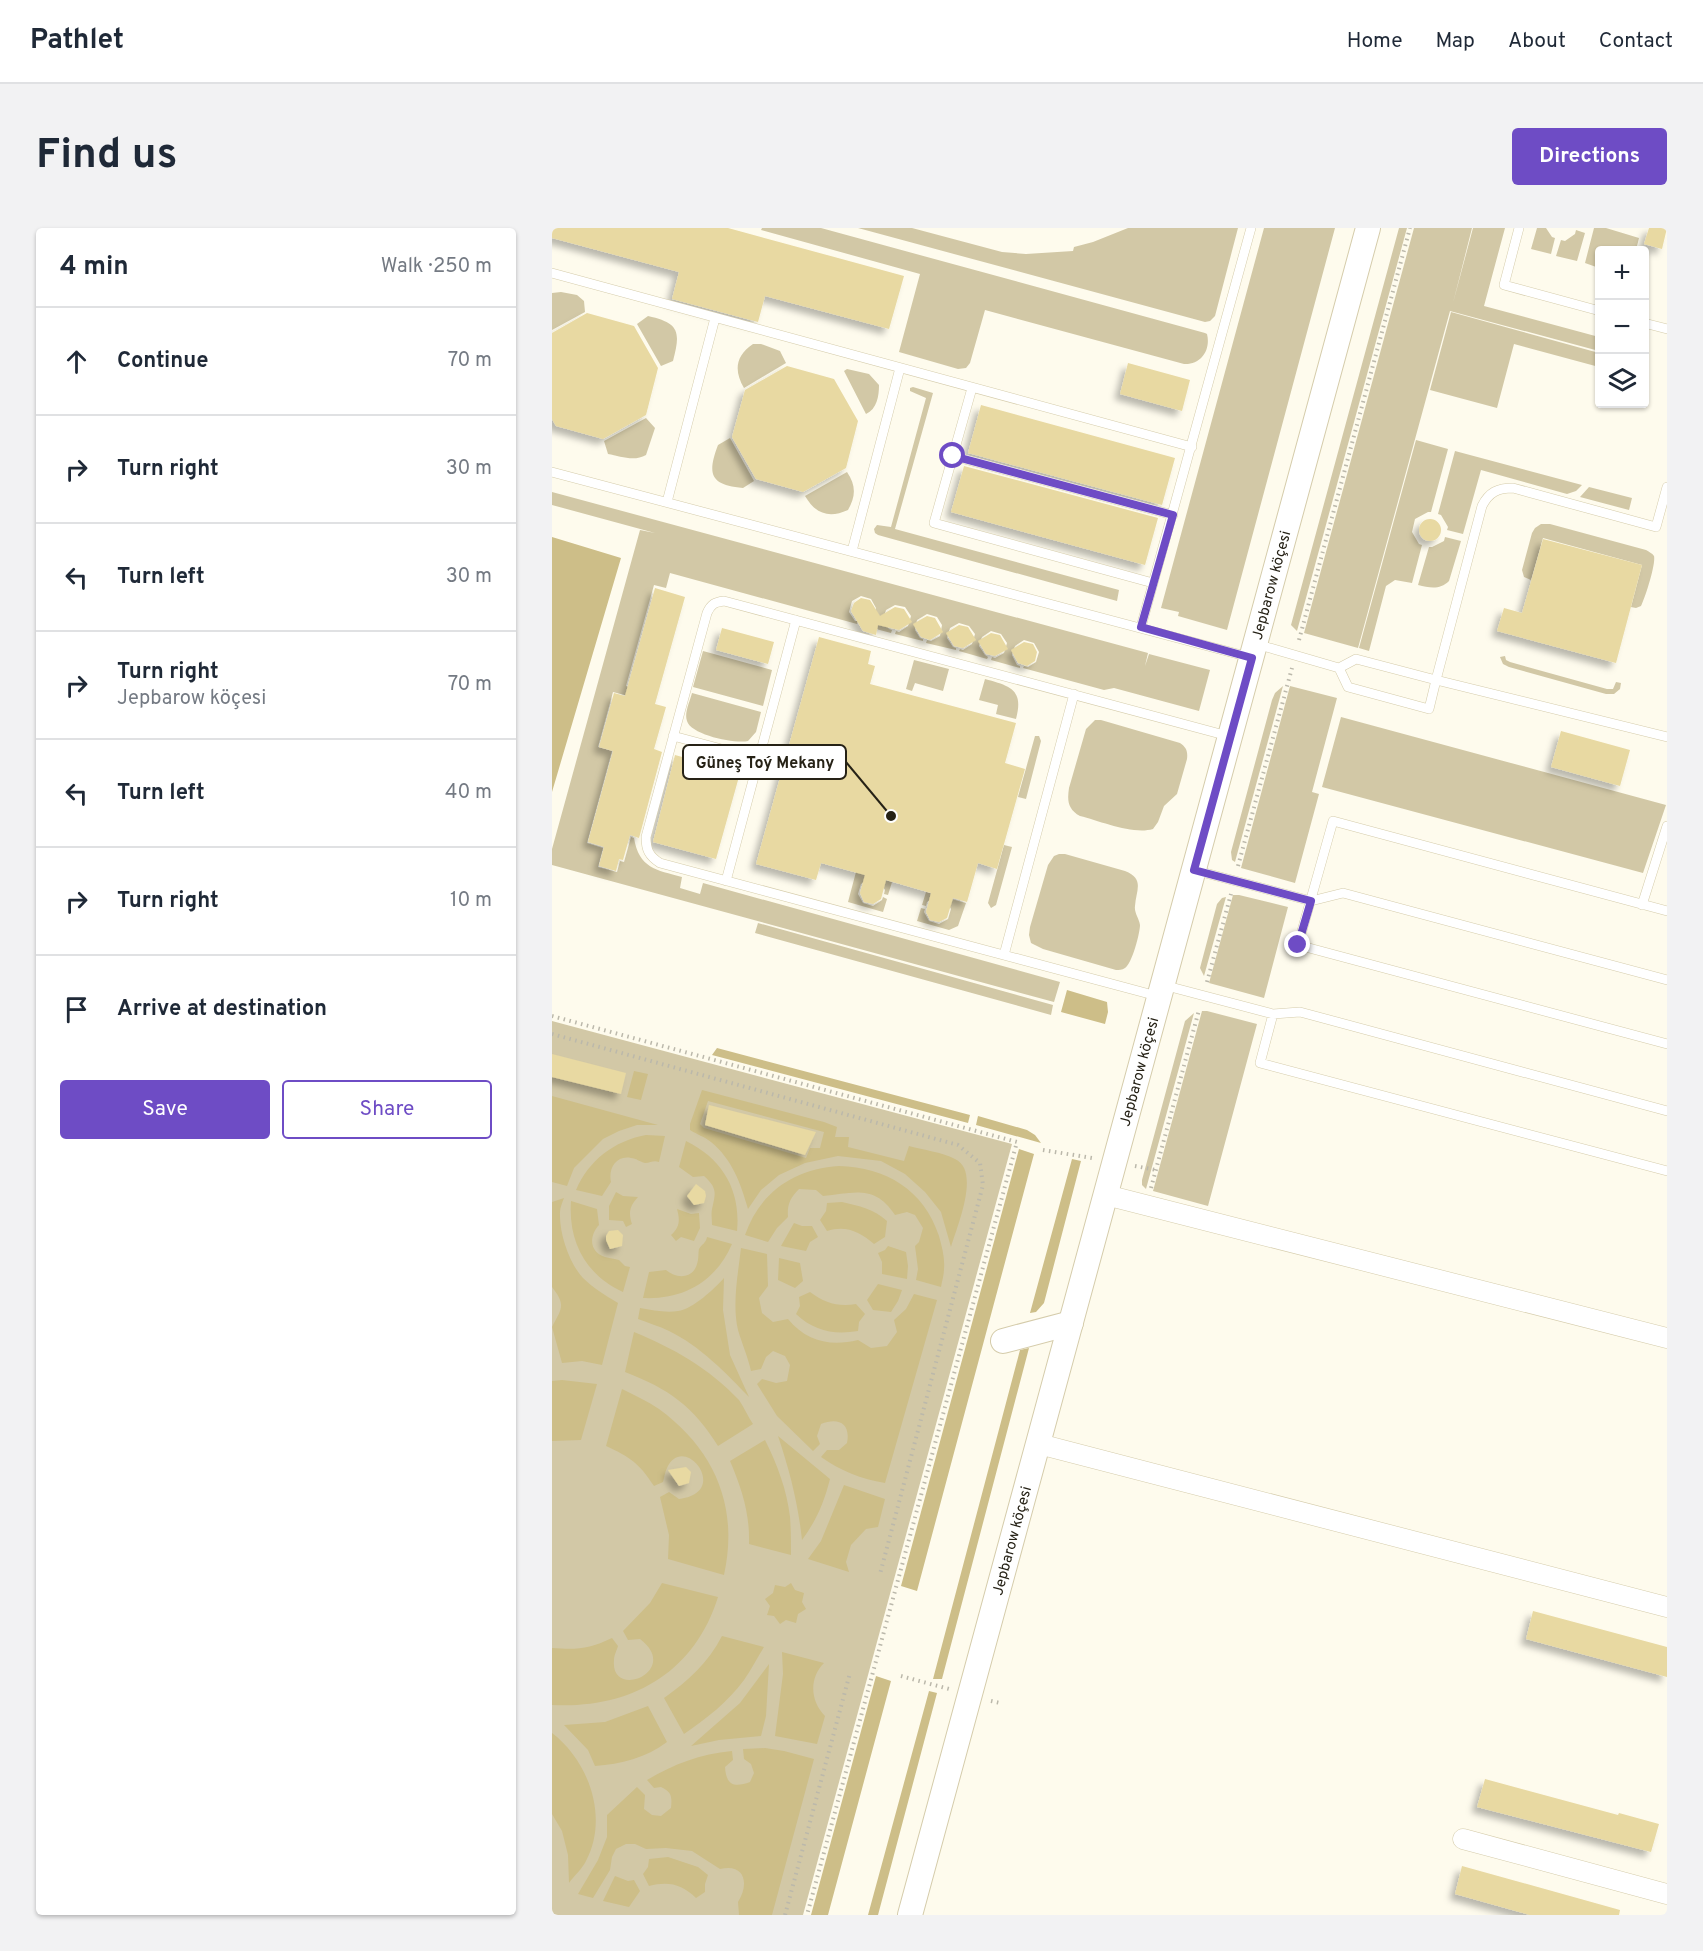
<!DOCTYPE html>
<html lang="en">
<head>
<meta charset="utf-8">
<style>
  :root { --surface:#fff; --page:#f2f2f3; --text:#1f2937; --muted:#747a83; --line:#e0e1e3; --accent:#6e4cc5 }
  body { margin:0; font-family:Overpass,sans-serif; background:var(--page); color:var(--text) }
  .controls { position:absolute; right:18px; top:18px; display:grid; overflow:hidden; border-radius:6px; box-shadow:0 2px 4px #0004 }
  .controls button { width:54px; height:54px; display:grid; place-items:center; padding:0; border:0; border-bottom:2px solid var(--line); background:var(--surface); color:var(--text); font:30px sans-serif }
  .stop { position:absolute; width:18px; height:18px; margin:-14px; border:4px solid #6e4cc5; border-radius:50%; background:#fff }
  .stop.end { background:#6e4cc5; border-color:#fff; box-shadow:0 2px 6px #0008 }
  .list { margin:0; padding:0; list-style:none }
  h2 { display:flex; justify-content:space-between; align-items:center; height:78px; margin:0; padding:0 24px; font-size:26px }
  h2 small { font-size:20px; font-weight:400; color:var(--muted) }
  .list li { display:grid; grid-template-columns:39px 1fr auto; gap:18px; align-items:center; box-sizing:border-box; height:108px; padding:0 24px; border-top:2px solid var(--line) }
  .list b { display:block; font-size:22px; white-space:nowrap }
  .list p { margin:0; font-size:20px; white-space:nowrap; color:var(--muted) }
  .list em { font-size:20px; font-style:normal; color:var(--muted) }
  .actions { display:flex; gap:12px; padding:18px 24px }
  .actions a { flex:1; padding:14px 0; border:2px solid var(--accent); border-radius:6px; text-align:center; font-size:21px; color:var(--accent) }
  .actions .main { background:var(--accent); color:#fff }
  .icon { flex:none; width:33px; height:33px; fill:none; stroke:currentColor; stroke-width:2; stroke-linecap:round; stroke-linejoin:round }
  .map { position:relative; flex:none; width:1115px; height:1687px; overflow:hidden; border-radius:6px }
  header { display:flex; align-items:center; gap:36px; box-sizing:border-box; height:84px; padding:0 30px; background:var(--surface); border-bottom:2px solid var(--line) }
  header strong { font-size:28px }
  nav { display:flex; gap:33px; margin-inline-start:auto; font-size:21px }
  .intro { display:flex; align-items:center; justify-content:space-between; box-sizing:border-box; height:144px; padding:0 36px }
  h1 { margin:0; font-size:42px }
  .button { padding:15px 27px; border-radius:6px; background:var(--accent); color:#fff; font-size:21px; font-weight:700 }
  main { display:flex; gap:36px; padding:0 36px }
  aside { flex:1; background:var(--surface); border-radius:6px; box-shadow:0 2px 4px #0004 }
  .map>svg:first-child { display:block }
  .green { fill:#d2c8a6 }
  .forest { fill:#cdbe88; fill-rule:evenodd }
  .building { fill:#e8d9a2; filter:url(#shadow) }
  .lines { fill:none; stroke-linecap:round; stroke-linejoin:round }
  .service-casing { stroke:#d5ccab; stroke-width:10 }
  .minor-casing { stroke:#d5ccab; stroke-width:21 }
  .tertiary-casing { stroke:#d5ccab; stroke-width:26 }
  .path { stroke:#bbb8ab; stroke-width:4; stroke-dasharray:1.5 4.5; stroke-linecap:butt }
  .service { stroke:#fff; stroke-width:9 }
  .minor { stroke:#fff; stroke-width:20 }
  .tertiary { stroke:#fff; stroke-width:24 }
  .route { stroke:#6e4cc5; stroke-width:8 }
  .labels { text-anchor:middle; stroke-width:5; stroke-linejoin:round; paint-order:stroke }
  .street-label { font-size:15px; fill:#262216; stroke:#fff }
  .leader { fill:none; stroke:#262216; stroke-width:2 }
  .callout-dot { fill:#262216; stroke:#fff; stroke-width:2 }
  .callout { fill:#fff; stroke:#262216; stroke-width:2 }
  .callout-label { font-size:16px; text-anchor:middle; font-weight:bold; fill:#262216 }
</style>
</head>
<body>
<header>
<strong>Pathlet</strong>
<nav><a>Home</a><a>Map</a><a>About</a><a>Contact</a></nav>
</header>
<div class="intro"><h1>Find us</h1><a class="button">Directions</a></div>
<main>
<aside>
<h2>4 min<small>Walk · 250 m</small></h2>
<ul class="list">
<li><svg class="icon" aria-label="ahead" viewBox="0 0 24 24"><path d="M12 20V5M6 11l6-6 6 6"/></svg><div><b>Continue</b></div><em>70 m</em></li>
<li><svg class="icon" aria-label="right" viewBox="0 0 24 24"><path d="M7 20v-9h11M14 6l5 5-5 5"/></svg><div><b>Turn right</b></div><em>30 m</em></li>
<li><svg class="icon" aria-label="left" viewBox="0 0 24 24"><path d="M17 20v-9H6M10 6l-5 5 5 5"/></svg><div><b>Turn left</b></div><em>30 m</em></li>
<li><svg class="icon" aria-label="right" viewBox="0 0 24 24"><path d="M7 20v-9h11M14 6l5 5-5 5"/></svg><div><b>Turn right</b><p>Jepbarow köçesi</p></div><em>70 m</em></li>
<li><svg class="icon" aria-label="left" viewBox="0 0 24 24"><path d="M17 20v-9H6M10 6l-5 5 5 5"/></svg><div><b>Turn left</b></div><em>40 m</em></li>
<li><svg class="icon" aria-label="right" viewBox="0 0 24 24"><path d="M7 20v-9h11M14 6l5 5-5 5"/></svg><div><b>Turn right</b></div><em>10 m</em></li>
<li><svg class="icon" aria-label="arrive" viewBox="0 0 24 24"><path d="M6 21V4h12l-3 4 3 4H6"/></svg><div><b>Arrive at destination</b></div></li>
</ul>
<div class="actions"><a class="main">Save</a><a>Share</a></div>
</aside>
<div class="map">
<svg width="1115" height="1687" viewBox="0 0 1115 1687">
  <defs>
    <filter id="shadow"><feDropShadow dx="-5.5" dy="5.5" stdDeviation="3" flood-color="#0004"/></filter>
  </defs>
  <rect width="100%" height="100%" fill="#fefbed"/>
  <path class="green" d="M210,0h59l384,105 2,1c4,16 -6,31 -23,30l-199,-54 -15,53 -4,5 -8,1 -59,-17 21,-78 -159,-44z
    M306,0h54l90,24 24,2 47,-3 1,-4 19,-5 35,-14h110l-23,88 -5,5 -5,1z
    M712,0h71l-108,402 -49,-14 1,-4 -18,-4z
    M847,0h8l-110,403 -6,-6z
    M862,0h58l-19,75 20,-75h32l-21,78 115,31v14l-149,-40 -92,337 -54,-15z
    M985,0h9l6,9 3,1 -4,16 -20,-5z
    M1042,0h12l33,10 -3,12h-36l-1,18 -14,-5z
    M1024,2l9,3 -8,28 -21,-5 5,-16 4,1 10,-7z
    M9,64l16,3 7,6 1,11 -33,18v-37z
    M899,84l148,41v14l-85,-23 -17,64 -67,-18z
    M96,88c31,7 33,15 25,45l-12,5 -24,-42z
    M201,116h8l19,7 6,12 -42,25c-10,-17 -9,-32 9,-44z
    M295,141l22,5 10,11c0,11 -2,24 -13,29l-22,-43z
    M361,159l20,6 -38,136 224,61 -2,11 -239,-66 -3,-2 -1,-4 3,-4 14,2 35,-129 -16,-7v-3z
    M94,190l9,10 -9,27c-12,7 -26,1 -38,-1l-4,-13z
    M178,210l24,43 -11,7c-33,-3 -36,-14 -25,-43z
    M864,212l32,9 -17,63h-3l-13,7 -3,13 7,12 3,1 -10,38 -17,-3 -9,6 -17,65 -10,-3z
    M903,223l127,34 -6,6 -9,3 -86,-24 -18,64 -16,-4 1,-3 -7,-12 -3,-1z
    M295,244c9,13 9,24 1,38 -20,9 -33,3 -43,-14z
    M1037,259l43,11 -3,12 -49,-13z
    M0,264l596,161 -3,13 4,-12 61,16 -11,41 -85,-23 -10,2 -81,-22 1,-2 4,1 8,-5 3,-10 -5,-9 -10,-3 -9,6 -3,9 5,10 3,1v2l-29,-8 1,-3 3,1 9,-5 3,-10 -6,-9 -10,-3 -9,6 -3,9 6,9 3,2 -1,2 -28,-8 1,-2 3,1 9,-6 3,-10 -6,-8 -10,-3 -9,5 -3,10 6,9 3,1v2l-30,-7 1,-3 4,1 9,-5 2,-11 -5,-8 -10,-3 -10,6 -2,10 5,8 3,1v2l-28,-7 1,-3 3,1 9,-6 3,-10 -6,-9 -10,-2 -9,5 -3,10 6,9 3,1 -1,3 -30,-8 13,-7 2,-10 -5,-9 -10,-3 -9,5 -3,11 6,9h3l-1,3 -187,-51 -4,15 -12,-3 -28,101 12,4 -2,8 -23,-6 -15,55 14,4 -25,92 16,5 -5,19 19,5 3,-11 4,1 7,-25 3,1c5,30 22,32 48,39l-2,11 20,6 3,-11 357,99 -6,20 -502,-137v-16l88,-319 15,3 -103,-28z
    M989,296h9l96,26c3,2 6,3 8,6 2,8 -9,42 -13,50l-5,2 -5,-1 11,-42 -99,-27 -12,42 -7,-3 -2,-7 10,-37 3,-5z
    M893,309l16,4 -12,40c-9,9 -19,7 -31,4l11,-38h3l12,-6z
    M151,423l69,19 -9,36 -70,-19z
    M953,428l1,4 4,2 97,27h6l3,-7 5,1 -1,6 -6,5h-8l-97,-27 -6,-3 -3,-7z
    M362,432l35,9 -6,22 -28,-8 -3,8 -6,-2z
    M433,451c25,7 39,10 31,40l-20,-5 2,-9 -19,-5z
    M731,458l-48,176 -3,-2 -1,-8 41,-152 3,-7z
    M738,458l47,12 -25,94 7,2 -24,89 -54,-15z
    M140,465l69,19 -5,20 -8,9c-13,3 -57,-6 -61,-20 -3,-8 3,-20 5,-28z
    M789,489l325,88 -23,68 -321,-86z
    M543,492h6l79,23c6,4 8,8 7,16l-10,35 -13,12 -6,16 -5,7c-20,6 -53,-8 -73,-13 -12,-7 -13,-15 -11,-28l17,-59z
    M483,508h4l2,5 -15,58 -8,-2z
    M452,617l8,2 -16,58 -5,3 -3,-5z
    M507,626h6l60,17c20,8 11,19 10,35 -1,7 4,12 5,19 0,8 -8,39 -15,43 -3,2 -6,2 -9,2l-73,-21 -12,-6 -2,-8 1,-8 18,-62 6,-9z
    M304,644l36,10 -4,13 -4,-1 1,-4 -5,-9 -10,-2 -9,5 -3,10 5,9 10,3 9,-6 1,-3 4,2 -4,13 -35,-10z
    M374,664l40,11 -8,23 -9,4 -32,-9 4,-13 4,1 -1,3 5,9 10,3 9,-5 3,-10 -5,-9 -10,-3 -9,5 -1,4 -4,-1z
    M681,667h6l49,12 -24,91 -55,-15z
    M674,669l-22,79 -4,-8 17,-64 5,-6z
    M206,695l295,82 -2,10 -296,-82z
    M650,783h5l50,13 -49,182 -55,-15z
    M642,785l-48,176 -4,-4v-5l43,-159z
    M0,793l460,123 -209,771h-251z"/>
  <path class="forest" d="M0,309l69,21 -69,234z
    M515,762l40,12 1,10 -3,12 -44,-12z
    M165,820l253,67 -2,8 -256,-68z
    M82,843l14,3 -7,26 -14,-3z
    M150,862l122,32 13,5 -2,10h14l-1,10 56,14 5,-15c15,4 32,6 46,13 26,12 2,67 -4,88l-10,-35 -16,-20 -20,-18 -24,-13 -43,-5 -33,7 -26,12 -18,15 -13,19c-7,-25 -16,-50 -37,-67 -6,-5 -15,-8 -21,-12v-6zM156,873l116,31 -4,16h-10l-4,10 -102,-30 -4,-4z
    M0,868l106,29h-21l-18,6 -16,8 -29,29 -7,18 -15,-4z
    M426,888l49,14 8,5 6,8 -65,-18z
    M94,907l19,1 -6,26c-6,-2 -8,1 -14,1 -5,-1 -9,-5 -14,-5 -15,-3 -23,11 -20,24l-9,14 -26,-6c13,-30 38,-49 70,-55z
    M134,913c37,18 55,50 51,90l-25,-6c0,-6 -1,-11 0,-16 4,-17 5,-21 -8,-33l-11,1 -14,-10z
    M467,921l15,5 -117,437 -16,-5z
    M520,931l9,2 -37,142 -8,9 -6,1z
    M287,938c47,1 85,24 100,70 3,11 6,22 5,33 0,6 -2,12 -3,18l-25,-7 2,-11 -3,-23 4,-4 4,-14 -8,-13 -8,-3 -12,3c-20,-31 -42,-22 -72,-19l-7,-6 -17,-1c-9,9 -12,16 -11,28l-11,11 -9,14 -23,-7c15,-43 49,-66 94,-69z
    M64,964l7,4 15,1c-8,9 -10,15 -6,27l-6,3 -3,-6 -14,-1v-14z
    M12,970c-2,5 -4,10 -4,14 -1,21 9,51 23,66 10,10 22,17 35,25l-16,62 -20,-4 -20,2 -10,-36c10,-19 14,-22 0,-40v-85z
    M19,973l26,8 2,16c-10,11 -10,27 6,32 4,1 10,2 14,3l6,6 5,1 -7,25c-37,-17 -55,-50 -52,-91z
    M290,974c17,4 32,7 45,19l-2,16 -11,7c-14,-12 -28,-19 -47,-13l-7,-11 6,-9 1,-8z
    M125,981l14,5 8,-1 1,15 -6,13 -13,-4 -5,4 -5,-6c9,-8 9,-15 6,-26z
    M242,995l8,3h10l6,11 -8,5 -4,9 -25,-5z
    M155,1009l25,7c-16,37 -48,56 -89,54l6,-26 17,-2c10,9 27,9 31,-6 2,-5 1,-11 2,-15 3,-5 7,-6 8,-12z
    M336,1018l18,6 2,14 -1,13 -25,-5v-12l-4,-9 7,-3z
    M189,1020l26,6 1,32 -9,12 3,15 11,9 15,-3c18,22 42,28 70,21l13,8 16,-2 10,-14 -3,-12 12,-11 8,-15 23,6 -52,183c-24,-4 -44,-12 -64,-26l6,-7h12l8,-7c4,-20 -9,-26 -26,-19l-4,12 3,8 -7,7 -36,-35 -20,-32 5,-5 14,4 11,-2 3,-16 -5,-9 -12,-5 -7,6 -5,12 -10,2c-3,-14 -9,-27 -13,-41 -6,-26 0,-56 3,-82z
    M227,1030l21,5 3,18 -8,7 -17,-8z
    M172,1050l-1,32 7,45 19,42c-23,-24 -49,-51 -80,-66 -10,-5 -21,-8 -31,-12l2,-11c12,2 26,5 38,3 15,-2 36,-22 46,-33z
    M326,1056l24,6 -4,11 -7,11 -18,-2 -6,-10z
    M258,1064c15,11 28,15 46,12l9,10 -6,8 -1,9c-24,4 -44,0 -62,-17l4,-8 -1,-9z
    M82,1104c39,16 75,36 105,68 5,7 9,17 14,24l-35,22c-25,-40 -49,-57 -93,-74z
    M477,1120l-87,331h-9l87,-329z
    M10,1152l35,4 -16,56 -29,1v-60z
    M70,1161c12,6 25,12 37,20 56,41 80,98 65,166l-56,-16 1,-24 -9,-38 9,-5 10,7c53,-6 5,-68 -12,-31 -2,4 -3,10 -4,14l-9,4c-15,-23 -24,-29 -48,-40z
    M226,1208l52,43c-6,24 -14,42 -28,61 -4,-37 -12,-68 -24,-104z
    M213,1212c12,24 22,50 25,77 1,13 1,26 1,38l-42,-11c1,-30 -7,-55 -19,-83z
    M292,1257l41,14 -7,28 -12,2 -15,16 -5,17 3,10 -41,-13 13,-18z
    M110,1355l56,14c-24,77 -88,112 -166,108v-57c25,2 37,1 60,-10l6,8c-1,4 -4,9 -4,14 -4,41 68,11 26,-21l-12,1 -5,-9 27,-28z
    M239,1355l4,7 9,3 -2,9 4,7 -8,5 -2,9 -10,-3 -6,4 -6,-8 -7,-1 3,-9 -5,-7 8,-6 2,-8 10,2z
    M170,1408l42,11c-7,11 -13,23 -20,33 -16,22 -38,39 -60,54l-20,-36c24,-17 44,-35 58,-62z
    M230,1424l42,11c-15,15 -14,38 1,53l-8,28 -42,-8 8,-62z
    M217,1436l-3,52 -5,20 -42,4 -28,6 49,-43z
    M324,1448l15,5 -63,234h-17z
    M377,1463l8,2 -59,222h-10z
    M96,1478l19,36c-21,16 -46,22 -72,24l-7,-16 -24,-25 41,-3z
    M0,1505c37,28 57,85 34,128 -4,8 -12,15 -17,22l-1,-28 -6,-24 -10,-17z
    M213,1520l19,3 30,8 -42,156h-33l-1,-13c11,-17 8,-39 -18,-33l-28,-18 -26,-3 -20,1 -11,-5h-9l-10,5 -4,8 -2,13 -17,28 -15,-4 20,-34 9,-23v-22l30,-28 8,8 -1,14 8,6 9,1 10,-8c1,-11 1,-16 -10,-21l-7,1 -7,-8c27,-16 53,-26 85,-29l1,9 -8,7c1,18 9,21 25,15l4,-9 -3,-9 -7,-5 -1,-10z
    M116,1629l30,10 10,8 -3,9v8l-9,6c-14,-14 -28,-17 -47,-12l-6,-12 5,-7 1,-8z
    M63,1648l13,5 6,-1 6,11 -11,16 -26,-6z"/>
  <path class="building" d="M0,0h176l176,48 -15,53 -124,-33 -7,26 -86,-23 7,-27 -127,-34z
    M1097,0h18l-5,21 -18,-5z
    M35,85l47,13 24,42 -12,47 -43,24 -47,-13 -4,-7v-86z
    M576,135l62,17 -8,31 -62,-17z
    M235,138l47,13 24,42 -12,47 -43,24 -47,-13 -24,-42 13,-47z
    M429,177l194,53 -13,47 -194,-52z
    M412,238l194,52 -13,47 -194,-53z
    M867 302a11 11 0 1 1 22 0a11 11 0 1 1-22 0Z
    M991,311l99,26 -26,98 -119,-32 7,-23 18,5z
    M103,360l30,9 -30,107 11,3 -12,42 8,3 -23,86 -9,-3 -7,25 -4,-1 -3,12 -17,-5 5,-19 -16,-5 25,-91 -14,-4 15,-54 11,3z
    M309,370l9,2 10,16 15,-9 9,2 8,13 -13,8 -21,-5 -2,10 -13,-4 -12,-20 3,-8z
    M375,388l8,2 8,14 -13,8 -9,-3 -8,-13z
    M407,397l9,2 8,13 -13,8 -9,-2 -8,-13z
    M170,400l52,14 -6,22 -52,-14z
    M439,405l9,2 8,14 -13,7 -9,-2 -8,-13z
    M267,409l52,14 -3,13 7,2 -5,18 146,39 -11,40 20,6 -28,100 -19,-6 -11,39 -14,-4 -6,20 -8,4 -9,-2 -4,-8 5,-19 -45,-13 -5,19 -8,5 -9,-2 -4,-9 5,-18 -44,-12 -5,17 -60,-16z
    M472,414l9,2 4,8 -2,9 -8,5 -9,-3 -7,-13z
    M1009,503l69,19 -10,36 -69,-19z
    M123,527l65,18 -24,86 -63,-17z
    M0,826l74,19 -5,21 -69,-17z
    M157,877l107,27 -11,23 -100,-30z
    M144,956l9,7 1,5 -2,7 -10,2 -7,-9z
    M66,1002l5,5 -1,11 -12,3 -4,-9v-4l3,-5z
    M134,1239l5,5 -2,11 -10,3 -11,-16z
    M981,1383l134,36v30l-141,-38z
    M933,1551l133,36 1,-2 40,11 -8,28 -174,-45z
    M910,1638l158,44 -1,5h-89l-75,-21z"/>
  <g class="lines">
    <g class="service-casing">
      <path id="service" d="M967,0l-15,57 96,26
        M0,45l640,174
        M1092,95l23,6
        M420,160l-38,135 219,60
        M401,228l220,59
        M0,244l697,185
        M115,274l48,-184
        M300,323l48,-183
        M589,399l110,-399
        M704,416l83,24 17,-9 80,21 46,-174c7,-14 16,-18 31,-18l143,39 11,-40
        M787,440l9,19 81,22 7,-29 231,57
        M121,508l86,23
        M642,642l117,31 32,-8 324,87
        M174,653l70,-261
        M1090,677l25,-79
        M1115,683l-334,-90 -35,124 369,99
        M452,727l70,-261
        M611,757l110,29 27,-2 367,99
        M605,768l-497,-133c-11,-7 -14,-13 -14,-26l61,-224c4,-9 8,-11 17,-12l504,135
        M721,786l-13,49 407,108"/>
    </g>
    <g class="minor-casing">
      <path id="minor" d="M554,967l561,143
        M487,1216l628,163
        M911,1611l204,55"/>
    </g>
    <g class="tertiary-casing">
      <g id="tertiary">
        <path d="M451,1113l68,-18"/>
        <path id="s1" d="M358,1687l458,-1687"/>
      </g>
    </g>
    <path class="path" d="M747,412l111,-412
      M686,638l54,-198
      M655,754l24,-88
      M0,788l465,126 -210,773
      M0,806l406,111 22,18 3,22 -103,389
      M491,922l49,8
      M583,938l21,4
      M599,960l48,-178
      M349,1448l48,13
      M439,1473l9,2
      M233,1687l65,-242"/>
    <use href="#service" class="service"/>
    <use href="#minor" class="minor"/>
    <use href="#tertiary" class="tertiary"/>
  </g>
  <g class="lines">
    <path class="route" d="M401,228l220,59 -32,112 111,31 -58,212 117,31 -13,44"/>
  </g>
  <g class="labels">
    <g class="street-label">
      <text dy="5" stroke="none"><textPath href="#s1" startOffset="1378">Jepbarow köçesi</textPath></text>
      <text dy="5" stroke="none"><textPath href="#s1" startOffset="874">Jepbarow köçesi</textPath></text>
      <text dy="5" stroke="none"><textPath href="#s1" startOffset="388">Jepbarow köçesi</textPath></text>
    </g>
  </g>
  <path class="leader" d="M339 588L294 534"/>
  <circle class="callout-dot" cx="339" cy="588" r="6"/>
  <rect class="callout" x="131" y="517" width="163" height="34" rx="6"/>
  <g class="callout-label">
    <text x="213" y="540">Güneş Toý Mekany</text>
  </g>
</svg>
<div class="controls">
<button>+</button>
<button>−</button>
<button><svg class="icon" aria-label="layers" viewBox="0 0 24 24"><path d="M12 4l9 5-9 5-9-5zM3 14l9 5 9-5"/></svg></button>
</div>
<div class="stop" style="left:401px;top:228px"></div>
<div class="stop end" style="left:746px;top:717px"></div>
</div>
</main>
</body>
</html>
